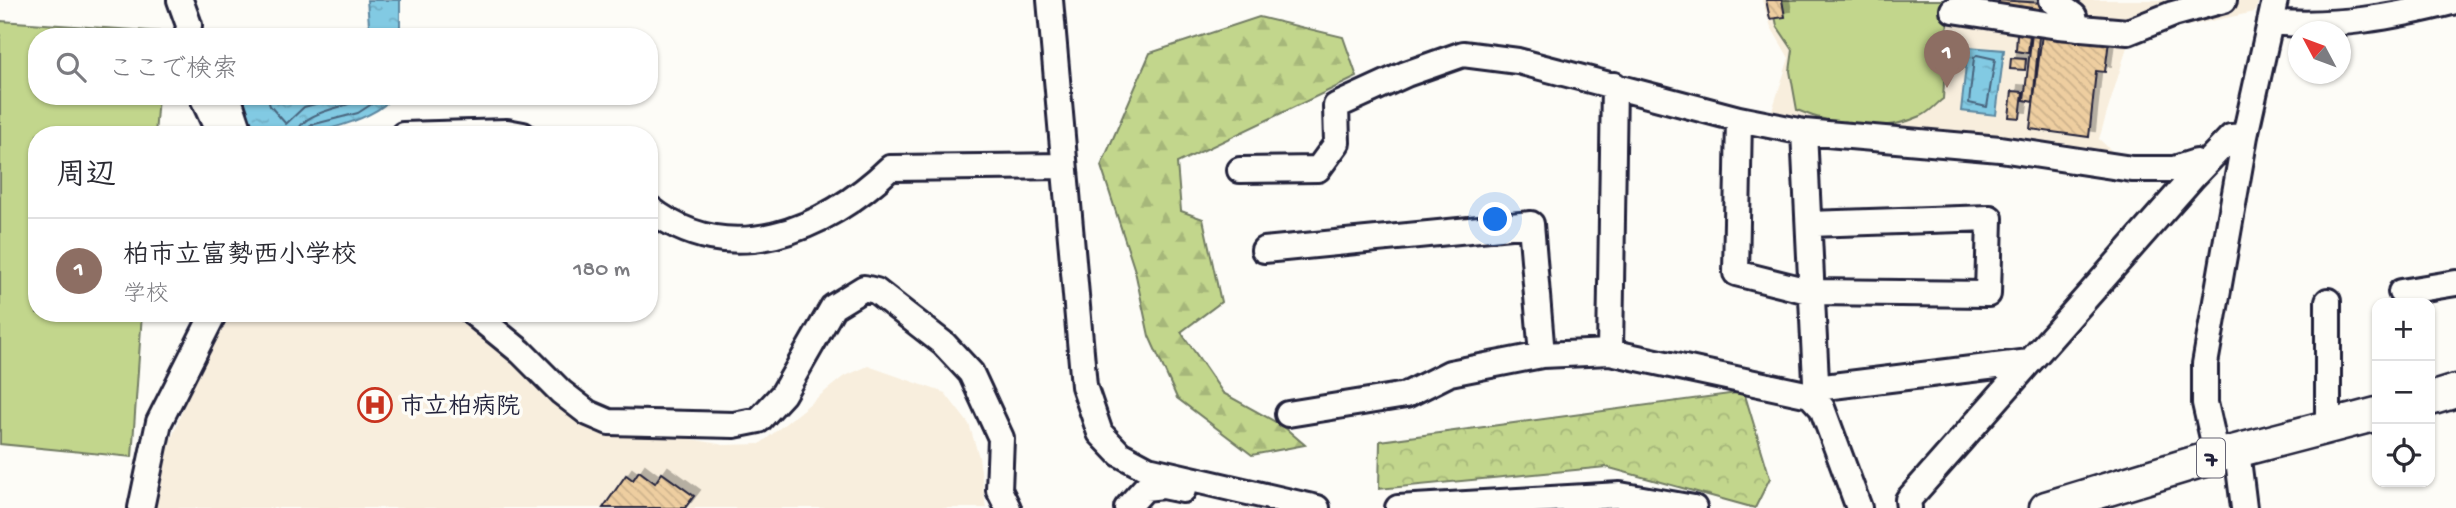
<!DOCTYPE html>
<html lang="ja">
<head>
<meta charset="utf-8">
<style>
  :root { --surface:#fff; --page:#f7f7f7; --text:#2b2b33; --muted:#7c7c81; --line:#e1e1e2; --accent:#2563eb }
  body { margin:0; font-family:"Gochi Hand","Klee One",sans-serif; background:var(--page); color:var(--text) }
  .controls { position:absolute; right:21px; bottom:21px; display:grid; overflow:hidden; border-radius:14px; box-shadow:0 2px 5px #0004 }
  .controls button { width:63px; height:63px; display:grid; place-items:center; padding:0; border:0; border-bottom:2px solid var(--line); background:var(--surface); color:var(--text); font:35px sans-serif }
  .compass { position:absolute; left:2288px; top:21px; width:63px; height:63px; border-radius:50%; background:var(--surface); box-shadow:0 2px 5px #0004; rotate:311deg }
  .you { position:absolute; left:1496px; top:220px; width:24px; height:24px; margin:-18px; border:5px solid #fff; border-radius:50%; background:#1a73e8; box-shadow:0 0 0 10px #1a73e833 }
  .badge { display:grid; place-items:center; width:46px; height:46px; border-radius:50%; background:var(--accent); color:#fff; font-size:23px; font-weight:700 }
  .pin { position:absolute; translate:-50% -58px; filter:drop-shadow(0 2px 4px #0008) }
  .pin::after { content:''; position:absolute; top:37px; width:24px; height:21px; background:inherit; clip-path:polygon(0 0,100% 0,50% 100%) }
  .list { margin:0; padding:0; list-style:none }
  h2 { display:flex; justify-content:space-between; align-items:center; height:91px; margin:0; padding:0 28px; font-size:30px }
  h2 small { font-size:23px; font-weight:400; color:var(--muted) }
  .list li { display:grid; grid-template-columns:46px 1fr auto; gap:21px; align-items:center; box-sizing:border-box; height:105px; padding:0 28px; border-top:2px solid var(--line) }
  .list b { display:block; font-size:26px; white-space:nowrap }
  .list p { margin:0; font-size:23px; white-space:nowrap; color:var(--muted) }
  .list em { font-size:23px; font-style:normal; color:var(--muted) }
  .icon { flex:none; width:38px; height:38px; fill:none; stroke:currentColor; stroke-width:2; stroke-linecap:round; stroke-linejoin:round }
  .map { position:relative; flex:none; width:2456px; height:508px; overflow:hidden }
  .search { position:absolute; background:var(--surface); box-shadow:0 2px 5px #0004; left:28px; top:28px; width:630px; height:77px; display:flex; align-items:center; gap:18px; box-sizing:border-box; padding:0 24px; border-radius:28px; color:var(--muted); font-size:26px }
  .panel { position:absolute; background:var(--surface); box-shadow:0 2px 5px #0004; left:28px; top:126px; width:630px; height:196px; border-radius:28px }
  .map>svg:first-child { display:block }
  .built { fill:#f8eedd }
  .forest { fill:url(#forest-firs); stroke:#727c64; stroke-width:2 }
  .park { fill:url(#park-crowns); stroke:#727c64; stroke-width:2 }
  .pitch { fill:#c2d68c; stroke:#727c64; stroke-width:2 }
  .water { fill:url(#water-ripples); stroke:#5c87a0; stroke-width:2 }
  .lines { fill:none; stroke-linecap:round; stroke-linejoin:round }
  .shore { stroke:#48657e; stroke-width:2 }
  .building { fill:url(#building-back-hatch); stroke:#22223b; stroke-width:2; filter:url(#shadow) }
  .minor-casing { stroke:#22223b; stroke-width:30 }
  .major-casing { stroke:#22223b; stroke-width:37 }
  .minor { stroke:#fdfcf7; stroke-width:24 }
  .major { stroke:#fdfcf7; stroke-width:32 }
  .labels { text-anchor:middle; stroke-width:7; stroke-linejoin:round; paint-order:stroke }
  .shield { fill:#fdfcf7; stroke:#646373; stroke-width:2 }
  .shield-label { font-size:23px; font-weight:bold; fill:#22223b }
  .poi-label { font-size:24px; font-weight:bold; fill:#22223b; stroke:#fdfcf7; text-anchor:start }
</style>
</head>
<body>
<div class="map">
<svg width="2456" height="508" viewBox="0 0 2456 508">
  <defs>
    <pattern id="forest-firs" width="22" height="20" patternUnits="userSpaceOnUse" patternTransform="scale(1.75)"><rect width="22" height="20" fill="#c2d68c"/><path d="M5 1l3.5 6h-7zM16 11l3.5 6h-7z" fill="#a6b77a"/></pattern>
    <pattern id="park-crowns" width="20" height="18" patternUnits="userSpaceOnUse" patternTransform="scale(1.75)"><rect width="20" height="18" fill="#c2d68c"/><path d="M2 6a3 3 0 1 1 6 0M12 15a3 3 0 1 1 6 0" fill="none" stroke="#a6b77a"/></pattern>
    <pattern id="water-ripples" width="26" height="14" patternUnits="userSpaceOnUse" patternTransform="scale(1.75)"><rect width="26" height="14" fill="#82cae3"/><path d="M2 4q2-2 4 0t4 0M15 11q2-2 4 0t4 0" fill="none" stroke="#70adc4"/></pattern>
    <pattern id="building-back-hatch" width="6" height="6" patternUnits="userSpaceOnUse" patternTransform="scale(1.75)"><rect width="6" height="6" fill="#eecea0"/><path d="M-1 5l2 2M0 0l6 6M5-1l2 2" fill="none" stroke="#ccb18b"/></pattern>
    <filter id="shadow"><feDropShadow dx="6" dy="-6" stdDeviation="0" flood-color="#0004"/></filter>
  </defs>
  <rect width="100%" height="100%" fill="#fdfcf7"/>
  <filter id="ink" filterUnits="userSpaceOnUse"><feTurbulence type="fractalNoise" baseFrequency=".0143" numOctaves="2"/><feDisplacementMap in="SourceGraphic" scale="14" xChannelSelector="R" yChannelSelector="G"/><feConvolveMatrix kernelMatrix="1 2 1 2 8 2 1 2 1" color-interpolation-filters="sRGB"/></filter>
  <g filter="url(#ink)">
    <path class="built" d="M1762,0h497l-4,12 -93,19 -34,13 -29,95 17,16 -346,-38 19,-59 -18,-31z
      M232,313h251l132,112 109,20 36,-1 83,-67 25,-11 77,27 24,31 10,33 7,51h-833l14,-58 32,-83z"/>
    <path class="forest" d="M1259,17l84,20 14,40 -180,86 4,48 22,8 18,83 -40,30 42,61 60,33 22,19 -53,10 -75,-57 -28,-62 -14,-65 -34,-105 49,-113z"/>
    <path class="park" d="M1744,392l26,86 -15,30 -149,-41 -227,22 1,-48z"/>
    <path class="pitch" d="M1772,0h177l-6,99c-7,5 -14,14 -22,17 -40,18 -86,10 -124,-6l-7,-39 3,-21 -16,-24z
      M0,21l163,11 -1,5h-125v59h121l-3,39h-118v178h105l-10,144 -132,-13z"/>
    <path class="water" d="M367,0h33v37h-30z
      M1968,47l36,3 -8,65 -35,-4z
      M239,96h153c-13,26 -108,49 -133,36l-12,-12z"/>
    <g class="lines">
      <path class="shore" d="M1977,55l18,4 -8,48 -18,-4 5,-45z
        M267,96l3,10 16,18 18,-17 41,-11
        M297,135c2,-25 53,-27 73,-39
        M306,135l5,-10 47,-12 26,-17"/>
    </g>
    <path class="building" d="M1766,0h16l3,17 -15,2z
      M1999,0l43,3 -9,99 -9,-2 11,-91 -36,-5z
      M2017,34h13l-2,19 -12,-2z
      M2042,34l67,7 -4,31 -9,-1 -7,66 -59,-8z
      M2011,58l15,1 -1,11 -15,-1z
      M2012,91l11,1 -3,26 -11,-1z
      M639,471l16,12 7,-10 32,23 -9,12h-82l23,-33 7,5z"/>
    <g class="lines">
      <g class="minor-casing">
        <path id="minor" d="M180,0l9,25 -2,12
          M1050,0l34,386 16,47 20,21 28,15 169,39
          M2052,0l22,16 3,12
          M1953,10l105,16 70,6 45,-18 51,-14
          M2270,22c64,6 124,-5 186,-21
          M1614,85l-4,267 200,43 12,13 37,100
          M202,96l18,39
          M228,96l13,39
          M1739,119l-3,154 76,19 176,2 2,-76 -181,6
          M1804,132l13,270
          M403,135l104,-3 16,3
          M1240,170l78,-1 19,-26 -1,-37 70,-32 57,-20 55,7 221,58 65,13 196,17 132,20h42l22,-7 7,4
          M649,208c79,63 176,23 241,-40l173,-2
          M1264,250l267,-26 11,131 68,-3
          M2401,292l55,-9
          M473,313l48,39 40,40 27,21 21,9 125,3 25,-5 24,-26 50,-87 31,-19 12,3 68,53 27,29 30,65 -2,52 9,18
          M1816,388l213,-26
          M1288,414l118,-19 44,-22 92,-18
          M2328,427v-126
          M2237,451l7,57
          M2217,456l-12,-53v-39l40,-228 30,-136
          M141,508l18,-86 55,-109
          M1127,508l18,-20 18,-2 20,4
          M1398,508l222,-13 74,13
          M1909,508l-1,-8 283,-321 40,-42 14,-1"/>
      </g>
      <g class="major-casing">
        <path id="major" d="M2430,399l26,-8
          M2046,508l171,-52 160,-42"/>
      </g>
      <use href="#minor" class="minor"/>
      <use href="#major" class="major"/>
    </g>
  </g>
  <defs>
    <g id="hospital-ring" transform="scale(1.75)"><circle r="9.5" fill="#fdfcf7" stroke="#c8321e" stroke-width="1.5"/><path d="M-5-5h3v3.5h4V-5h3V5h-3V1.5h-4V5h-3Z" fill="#c8321e"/></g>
  </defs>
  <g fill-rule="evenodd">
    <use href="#hospital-ring" x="375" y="405"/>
  </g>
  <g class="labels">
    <rect class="shield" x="2197" y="438.5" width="28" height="39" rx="5"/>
    <g class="shield-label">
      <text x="2211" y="466">7</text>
    </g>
    <g class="poi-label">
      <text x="400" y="413">市立柏病院</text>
    </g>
  </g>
</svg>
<div class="controls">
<button>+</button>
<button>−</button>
<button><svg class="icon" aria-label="locate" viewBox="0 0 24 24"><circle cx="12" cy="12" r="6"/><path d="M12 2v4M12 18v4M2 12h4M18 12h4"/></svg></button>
</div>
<svg class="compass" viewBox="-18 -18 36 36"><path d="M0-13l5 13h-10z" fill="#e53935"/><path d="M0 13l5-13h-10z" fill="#7c7c81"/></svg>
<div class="you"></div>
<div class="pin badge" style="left:1947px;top:88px;background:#8d6e63">1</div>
<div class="search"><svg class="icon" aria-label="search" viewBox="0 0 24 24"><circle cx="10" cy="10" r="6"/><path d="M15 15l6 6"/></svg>ここで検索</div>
<section class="panel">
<h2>周辺<small></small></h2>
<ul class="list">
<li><span class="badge" style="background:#8d6e63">1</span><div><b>柏市立富勢西小学校</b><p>学校</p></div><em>180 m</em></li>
</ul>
</section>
</div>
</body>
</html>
